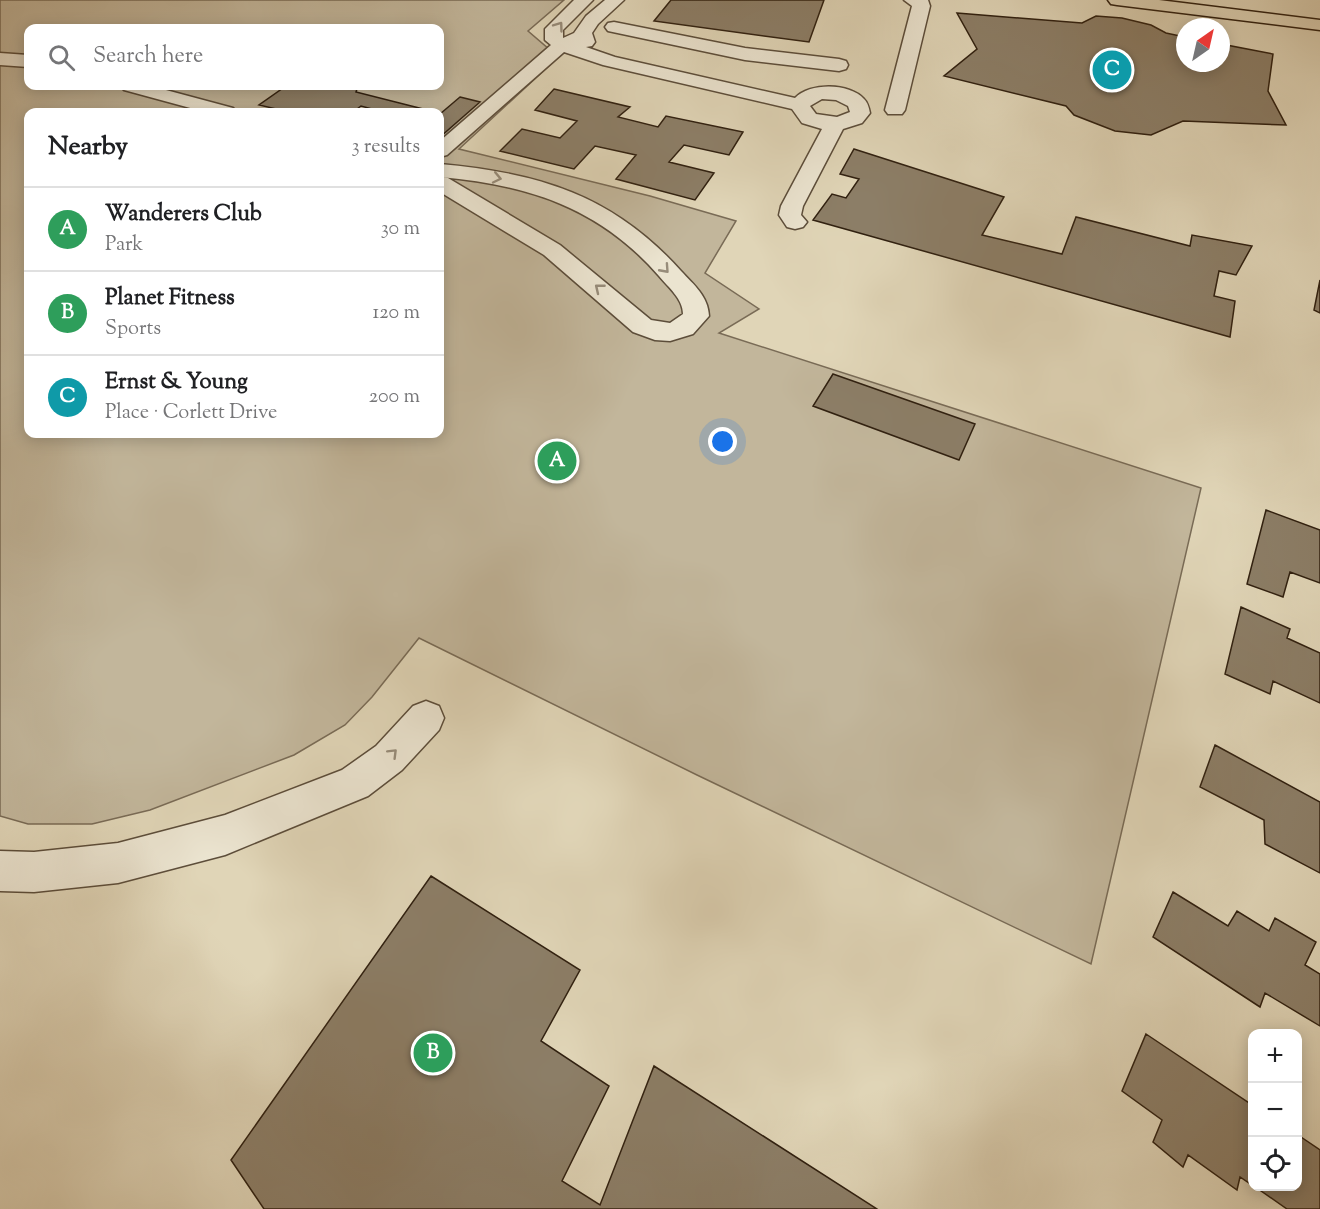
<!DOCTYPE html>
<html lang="en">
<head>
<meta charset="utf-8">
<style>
  :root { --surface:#fff; --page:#f6f6f6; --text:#202124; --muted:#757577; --line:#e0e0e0; --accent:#8f2418 }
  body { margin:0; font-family:"Sorts Mill Goudy",serif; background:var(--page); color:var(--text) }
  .controls { position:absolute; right:18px; bottom:18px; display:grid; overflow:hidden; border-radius:12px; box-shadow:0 3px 15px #0003 }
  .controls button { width:54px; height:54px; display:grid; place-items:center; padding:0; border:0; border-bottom:2px solid var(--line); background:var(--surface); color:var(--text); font:30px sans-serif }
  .compass { position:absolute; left:1176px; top:18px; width:54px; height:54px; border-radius:50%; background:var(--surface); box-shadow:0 3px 15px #0003; rotate:34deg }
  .you { position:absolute; left:723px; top:442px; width:21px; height:21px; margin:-15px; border:4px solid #fff; border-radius:50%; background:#1a73e8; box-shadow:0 0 0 9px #1a73e833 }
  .badge { display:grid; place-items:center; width:39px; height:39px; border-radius:50%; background:var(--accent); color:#fff; font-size:20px; font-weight:700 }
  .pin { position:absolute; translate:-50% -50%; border:3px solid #fff; box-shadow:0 2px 6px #0006 }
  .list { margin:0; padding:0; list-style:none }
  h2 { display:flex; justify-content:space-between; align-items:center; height:78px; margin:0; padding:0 24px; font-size:26px }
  h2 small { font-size:20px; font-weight:400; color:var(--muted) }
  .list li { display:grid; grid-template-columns:39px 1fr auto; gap:18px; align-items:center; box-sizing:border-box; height:84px; padding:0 24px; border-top:2px solid var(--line) }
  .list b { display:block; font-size:22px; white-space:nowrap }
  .list p { margin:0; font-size:20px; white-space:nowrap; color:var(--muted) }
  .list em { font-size:20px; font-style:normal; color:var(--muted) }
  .icon { flex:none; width:33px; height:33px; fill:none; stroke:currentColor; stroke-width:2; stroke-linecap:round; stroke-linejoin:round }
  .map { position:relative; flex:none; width:1320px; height:1209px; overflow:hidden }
  .search { position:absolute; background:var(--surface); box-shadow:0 3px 15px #0003; left:24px; top:24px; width:420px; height:66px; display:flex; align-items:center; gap:15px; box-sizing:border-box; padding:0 21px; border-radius:12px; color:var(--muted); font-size:22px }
  .panel { position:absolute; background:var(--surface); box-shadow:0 3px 15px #0003; left:24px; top:108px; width:420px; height:330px; border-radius:12px }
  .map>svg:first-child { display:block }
  .green { fill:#c2b69b; stroke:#796b56; stroke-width:1.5; fill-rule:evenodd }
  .building { fill:#8c7e67; stroke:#302010; stroke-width:1.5 }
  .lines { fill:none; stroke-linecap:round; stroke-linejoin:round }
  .minor-casing { stroke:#5c4d3a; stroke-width:3 }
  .major-casing { stroke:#302010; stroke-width:3 }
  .minor { fill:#ebe4d0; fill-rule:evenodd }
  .major { fill:#e0d5b7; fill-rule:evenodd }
  .oneway { stroke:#978c7a }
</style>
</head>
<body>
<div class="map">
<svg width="1320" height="1209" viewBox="0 0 1320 1209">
  <rect width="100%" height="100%" fill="#e0d5b7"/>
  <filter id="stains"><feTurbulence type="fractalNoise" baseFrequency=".00333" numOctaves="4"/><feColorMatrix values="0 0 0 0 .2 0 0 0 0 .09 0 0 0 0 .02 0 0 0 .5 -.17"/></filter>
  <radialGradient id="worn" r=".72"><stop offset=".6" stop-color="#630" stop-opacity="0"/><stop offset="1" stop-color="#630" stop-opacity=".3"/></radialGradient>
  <path class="green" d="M0,0h564l-36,31 22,19 2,13 -93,86 191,47 86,25 -31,52 54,36 -40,24 482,155 -110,476 -394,-189 -278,-137 -47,59 -27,28 -51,30 -144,55 -58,14h-64l-28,-8zM28,28h412v58h-412zM28,112h412v322h-412z"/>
  <path class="building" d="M671,0h153l-15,42 -155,-21z
    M957,13l125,10 14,-7 26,2 29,7 15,8 19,4v26h36v-19l52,10 -5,37 18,34 -103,-4 -32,14 -36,-4 -41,-16 -8,-9 -122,-30 33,-27z
    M286,86h72l-2,6 79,20h-52l-22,-6 -8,6h-64l-30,-7z
    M554,89l76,18 -12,10 40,10 8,-11 77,16 -14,23 -45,-10 -15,17 45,11 -19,27 -79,-21 20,-24 -41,-9 -21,23 -74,-18 22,-22 38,9 17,-17 -42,-11z
    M460,97l20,5 -40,35v-23z
    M854,149l150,48 -22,38 80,19 14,-37 114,29 2,-11 60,11 -16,29 -17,-4 -5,25 21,5 -5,36 -417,-117 19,-26 14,4 13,-19 -19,-5z
    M1320,280v33l-6,-3z
    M833,374l142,50 -16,36 -146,-54z
    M1266,510l54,20v53l-30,-11 -7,25 -36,-13z
    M1241,607l49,22 -3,9 33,15v50l-47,-22 -3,13 -45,-20z
    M1215,745l105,57v71l-55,-29 -1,-24 -64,-33z
    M431,876l149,94 -39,71 68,45 -47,95 38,24 54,-139 223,143h-613l-33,-49z
    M1173,892l55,34 9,-15 32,20 6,-13 41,24 -11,23 15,9v52l-55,-33 -5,14 -107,-70z
    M1146,1034l106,71v80l-12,-8 -3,13 -49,-35 -5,12 -30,-25 9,-22 -40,-29z
    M1298,1135l22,15v59h-33l-33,-23h44z"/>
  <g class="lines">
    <g class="minor-casing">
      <path id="minor" d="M574,0h19l-30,30v8l11,-5 12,-17 19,-16h19l-26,24 -6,9 3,9 -3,4 -6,1 29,10 180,41c15,-16 55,-15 69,1 4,4 5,9 6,14l-8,10 -19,6 -40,77 -2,9 6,7 -4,5 -8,2 -8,-2 -8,-12 2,-9 41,-77 -20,-6 -10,-14 -189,-44 -39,-13 -117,103 -7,2v-16l111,-96 -6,-5v-11zM822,99l14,1 12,6 2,6 -13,5 -21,-3 -6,-8z
        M904,0h24l2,6 -25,104 -3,4h-14l-3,-4 27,-104z
        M614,22l131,26 94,11 7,2 2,4 -2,4 -7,2 -94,-11 -137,-29 -3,-4 3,-4z
        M0,53l28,2v12l-28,-2z
        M121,86h30l82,22 3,4h-31l-81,-22z
        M440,164c99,9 173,31 241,107 13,14 27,25 28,45l-16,18 -23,7 -15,-1 -22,-8 -89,-77 -104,-63zM441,177c88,8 159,31 218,99 10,12 24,23 24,38l-13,9 -19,-3 -91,-75 -112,-67z
        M426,701l13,5 5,12 -5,12 -37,40 -34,26 -143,59 -107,28 -84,9 -34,-1v-40l34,1 84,-9 107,-28 117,-45 34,-24 37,-40z"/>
    </g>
    <g class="major-casing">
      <path id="major" d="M1108,0h51l161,20v10l-203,-25 -6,-1z"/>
    </g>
    <use href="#minor" class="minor"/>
    <use href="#major" class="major"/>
  </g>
  <defs><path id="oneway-chevron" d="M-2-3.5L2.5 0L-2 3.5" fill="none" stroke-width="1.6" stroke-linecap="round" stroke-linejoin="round" transform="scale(1.5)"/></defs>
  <g class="oneway">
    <use href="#oneway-chevron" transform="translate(559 26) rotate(-54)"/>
    <use href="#oneway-chevron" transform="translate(497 178) rotate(12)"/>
    <use href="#oneway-chevron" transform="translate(665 269) rotate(48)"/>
    <use href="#oneway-chevron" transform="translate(599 288) rotate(-141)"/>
    <use href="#oneway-chevron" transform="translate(393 753) rotate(-45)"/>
  </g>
  <rect width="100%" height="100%" filter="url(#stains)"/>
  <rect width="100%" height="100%" fill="url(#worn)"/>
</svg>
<div class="controls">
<button>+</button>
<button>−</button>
<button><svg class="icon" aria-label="locate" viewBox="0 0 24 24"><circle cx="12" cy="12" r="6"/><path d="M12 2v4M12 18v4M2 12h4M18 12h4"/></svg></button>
</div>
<svg class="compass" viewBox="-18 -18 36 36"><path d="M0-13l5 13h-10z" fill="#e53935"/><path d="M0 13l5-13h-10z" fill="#757577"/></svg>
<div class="you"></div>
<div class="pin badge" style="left:557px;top:461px;background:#2e9e5b">A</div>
<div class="pin badge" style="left:433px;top:1053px;background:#2e9e5b">B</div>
<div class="pin badge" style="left:1112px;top:70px;background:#0f9aa8">C</div>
<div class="search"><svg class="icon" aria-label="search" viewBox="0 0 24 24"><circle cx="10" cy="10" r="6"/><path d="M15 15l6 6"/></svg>Search here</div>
<section class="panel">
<h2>Nearby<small>3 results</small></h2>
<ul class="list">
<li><span class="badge" style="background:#2e9e5b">A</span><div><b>Wanderers Club</b><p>Park</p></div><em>30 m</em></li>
<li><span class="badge" style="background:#2e9e5b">B</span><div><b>Planet Fitness</b><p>Sports</p></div><em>120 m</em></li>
<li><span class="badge" style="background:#0f9aa8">C</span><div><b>Ernst &amp; Young</b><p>Place · Corlett Drive</p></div><em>200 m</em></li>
</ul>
</section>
</div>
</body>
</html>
